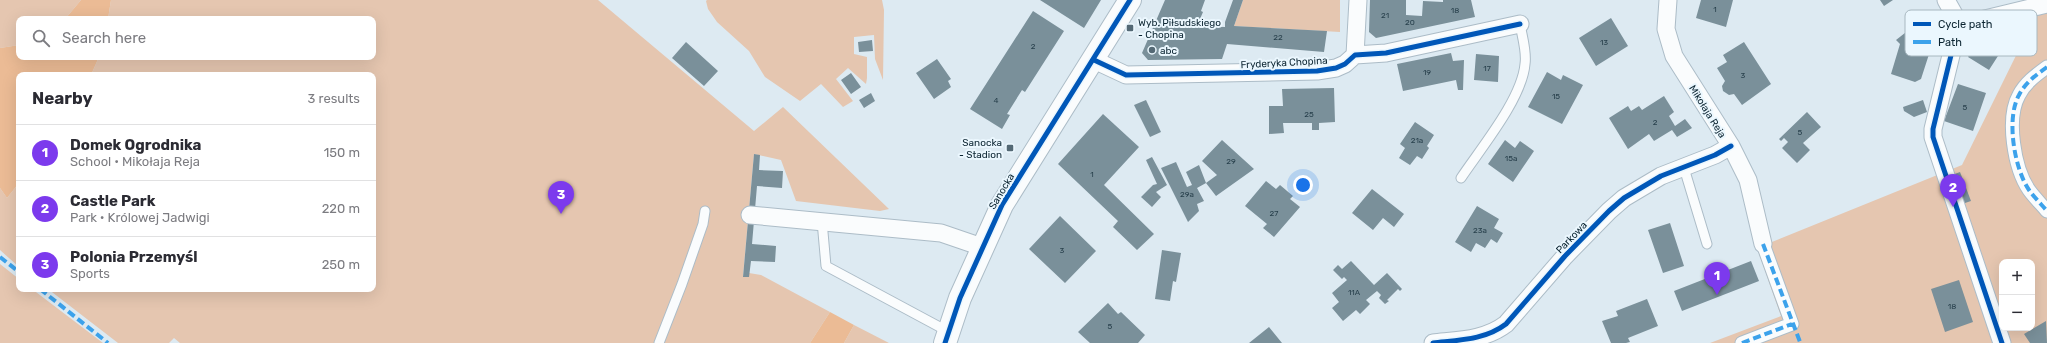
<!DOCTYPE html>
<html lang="en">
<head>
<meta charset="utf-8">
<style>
  :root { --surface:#fff; --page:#f2f2f3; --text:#2b2b33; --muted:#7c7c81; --line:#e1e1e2; --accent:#7c3aed }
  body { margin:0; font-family:Rubik,sans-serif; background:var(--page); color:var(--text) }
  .controls { position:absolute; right:12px; bottom:12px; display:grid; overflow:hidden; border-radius:8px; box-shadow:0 4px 16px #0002 }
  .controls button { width:36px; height:36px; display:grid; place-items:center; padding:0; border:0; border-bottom:1px solid var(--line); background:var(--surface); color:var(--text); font:20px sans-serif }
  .you { position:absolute; left:1303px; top:185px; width:14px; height:14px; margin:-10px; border:3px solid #fff; border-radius:50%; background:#1a73e8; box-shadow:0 0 0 6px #1a73e833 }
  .badge { display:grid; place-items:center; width:26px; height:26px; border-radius:50%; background:var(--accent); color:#fff; font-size:13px; font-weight:700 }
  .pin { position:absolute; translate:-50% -33px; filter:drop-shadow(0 1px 2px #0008) }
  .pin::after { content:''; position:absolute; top:21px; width:14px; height:12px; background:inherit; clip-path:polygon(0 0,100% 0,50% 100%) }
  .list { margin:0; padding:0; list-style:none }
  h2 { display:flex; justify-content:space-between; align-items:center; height:52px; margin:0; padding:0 16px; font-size:17px }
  h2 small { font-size:13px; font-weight:400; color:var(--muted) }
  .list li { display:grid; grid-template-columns:26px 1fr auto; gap:12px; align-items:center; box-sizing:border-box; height:56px; padding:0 16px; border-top:1px solid var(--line) }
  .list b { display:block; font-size:15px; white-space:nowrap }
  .list p { margin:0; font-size:13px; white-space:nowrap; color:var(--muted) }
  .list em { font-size:13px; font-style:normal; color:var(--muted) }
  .icon { flex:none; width:22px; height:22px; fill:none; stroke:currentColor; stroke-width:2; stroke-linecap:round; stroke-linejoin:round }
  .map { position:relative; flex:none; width:2047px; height:343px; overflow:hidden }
  .search { position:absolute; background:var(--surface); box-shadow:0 4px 16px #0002; left:16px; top:16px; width:360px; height:44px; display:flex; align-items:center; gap:10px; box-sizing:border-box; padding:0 14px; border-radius:8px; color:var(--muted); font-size:15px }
  .panel { position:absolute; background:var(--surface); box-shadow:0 4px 16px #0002; left:16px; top:72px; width:360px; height:220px; border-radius:8px }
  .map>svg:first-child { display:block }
  .green { fill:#e5c6b0; fill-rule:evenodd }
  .forest { fill:#ebbb95 }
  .building { fill:#7a909a }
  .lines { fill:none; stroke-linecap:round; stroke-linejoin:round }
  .service-casing { stroke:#acbcc7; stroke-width:11 }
  .pedestrian-casing { stroke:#acbcc7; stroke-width:15 }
  .minor-casing { stroke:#acbcc7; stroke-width:19 }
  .primary-casing { stroke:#acbcc7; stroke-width:24 }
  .service { stroke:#fafcfd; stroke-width:9 }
  .pedestrian { stroke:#fafcfd; stroke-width:13 }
  .minor { stroke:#fafcfd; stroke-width:17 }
  .primary { stroke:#fafcfd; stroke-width:22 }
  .quiet { stroke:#3ca2eb; stroke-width:4; stroke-dasharray:8 4; stroke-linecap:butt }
  .cycleway-casing { stroke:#ebf7fe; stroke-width:8 }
  .cycleway { stroke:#0057b8; stroke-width:5 }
  .poi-dot { fill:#546975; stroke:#ebf7fe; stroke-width:1.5 }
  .labels { text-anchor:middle; stroke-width:4; stroke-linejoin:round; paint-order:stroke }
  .number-label { font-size:8px; fill:#273f4b }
  .poi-label { font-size:10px; fill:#0b2431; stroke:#ebf7fe; text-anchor:start }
  .street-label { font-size:10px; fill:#0b2431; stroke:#ebf7fe }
  .key { fill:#ebf7fe; stroke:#a8b8c0; stroke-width:1 }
  .key-label { font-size:11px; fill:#0b2431 }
</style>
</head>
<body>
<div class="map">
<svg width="2047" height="343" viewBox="0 0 2047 343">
  <rect width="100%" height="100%" fill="#ddeaf2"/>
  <path class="green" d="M0,0h81l-16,19h-46v26l-19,3z
    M111,0h487l156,131 29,-24 106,102 -9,2 -84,-10 -15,-41 -27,-6 -11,122 6,1v-4l12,2 69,37 -20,31h-630l-6,-5 -5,5h-51l-70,-54h325v-214h-282l8,-18h274v-38h-265z
    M707,0h175l2,10 -1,70 -8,-21 -1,-24 -20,2v17l13,3v21l-1,6 -18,-16 -12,11 17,22 -10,6 -22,-23 -21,17 -35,-24 -16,-26 -32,-29 -9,-13 -2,-8z
    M1243,0h97v32l-106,-6z
    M2047,11v332h-337l71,-27 -24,-68 205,-83 75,-152zM2002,262h30v66h-30z
    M19,183v84l-19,-17v-62l7,10z
    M0,264l19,15v10h13l71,54h-103z
    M854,325l35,18h-45z"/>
  <path class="forest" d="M81,0h30l-3,19h-43z
    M19,45v12h80l-8,18h-72v108l-12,15 -7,-10v-140z
    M830,312l24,13 -10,18h-34z"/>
  <path class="building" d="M1040,0h61l-17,28z
    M1165,0h40l-4,11 2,1 -6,14 28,1v-5l8,-22h10l-9,26 93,5 -3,21 -97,-8 -5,15 -74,1 -6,-7z
    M1370,0h36v15l16,1 1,-15 20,1v-2h28l4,17 -99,21 -7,-6z
    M1701,0h32l-7,27 -30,-9z
    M1880,0h13l-9,6z
    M1033,11l31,20 -39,61 -3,-2 -15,24 3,1 -8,14 -32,-20z
    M1611,18l17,28 -32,20 -17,-28z
    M1910,29l9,12 13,4 -11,34 -6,3 -24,-8 9,-30 -4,-4z
    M1984,32l21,13 -16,25 -21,-13z
    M872,40l1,11 -14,1 -1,-10z
    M686,42l32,29 -14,15 -32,-28z
    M1744,42l27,42 -29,21 -8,-11 -5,1 -6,-4 -1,-5 3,-5 -8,-13 10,-6 -4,-7z
    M1451,53l2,8 11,-1 -1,30h-5l-2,-10 -53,11 -6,-27z
    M1476,54l23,2 -1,26 -24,-2z
    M937,59l14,20 -3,2 3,6 -17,12 -18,-26z
    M1547,72l14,8 2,-5 20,10 -21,39 -34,-17z
    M851,73l10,14 -10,7 -10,-14z
    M1958,84l28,9 -13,38 -29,-10z
    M1334,88l1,34 -16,1v7h-7v-7h-29l1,10 -15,1v-28h14l-1,-17z
    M871,93l4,8 -11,7 -5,-8z
    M1664,96l10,16 -5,4 6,10 10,-7 7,9 -15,9 -5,-7 -18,11 -5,-7 -21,15 -19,-31 19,-12 3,5 8,-5 3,4z
    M1146,100l15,32 -11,5 -16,-32z
    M1923,100l4,12 -13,5 -10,-6 -1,-4z
    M1807,112l14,15 -18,16 7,7 -13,13 -15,-15 6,-6 -4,-4 -3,3 -2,-2z
    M1103,114l36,33 -35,38 50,49 -17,16 -24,-23 5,-6 -60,-57z
    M1415,122l19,13 -7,11 2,2 -7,11 -5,-3 -7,9 -11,-7 6,-10 -5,-4z
    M1222,140l32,29 -38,27 -10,-13 11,-8 -15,-14z
    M1505,140l10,8 5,-7 14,10 -21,31 -25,-18z
    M754,154l6,1 -1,15 24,1 -1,17 -25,-2 -5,58 24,2 -1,16 -24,-1 -2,16h-6z
    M1152,157l15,28 -11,7 5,5 -9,10 -11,-10 12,-12 4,-1 -11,-24z
    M1176,162l11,25 5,-2 -6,-13 13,-7 7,18 -9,5 7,13 -7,3 2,7 -11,11 -27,-54z
    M1960,172l11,29 -9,3 -10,-29z
    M1266,181l10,8 4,-4 13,11 -3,3 10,8 -26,30 -11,-9 4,-4 -22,-18z
    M1372,189l32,25 -10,13 -11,-9 -10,12 -21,-17z
    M1477,206l22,13 -5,9 9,5 -6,10 -6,-4 -6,9 -9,-5 -5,9 -16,-10z
    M1060,216l36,35 -31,32 -36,-34z
    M1670,223l14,43 -21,7 -15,-43z
    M1162,250l19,3 -5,29 -3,-1 -3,20 -15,-2z
    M1351,261l23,24 13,-12 15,16 -2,2 -2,-2 -11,11 2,1 -4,3 -6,-6 2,-3 -4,-4 -11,9 4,4 -10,10 -4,-4 -13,11 -11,-13 7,-6 -7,-9 15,-13 -3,-3 -2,2 -9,-9 5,-5 4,4z
    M1751,261l8,20 -77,30 -8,-20z
    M1959,280l14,42 -28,10 -14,-43z
    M1647,299l11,27 -30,12 2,4 -4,1h-15l-9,-22 16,-5 -2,-5z
    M1108,303l10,11 3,-2 24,23 -7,8h-48l-12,-11z
    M2046,321l1,22h-17l-6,-9z
    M1269,327l13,16h-33z"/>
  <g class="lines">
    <g class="service-casing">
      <path id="service" d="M1684,168l23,76
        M1461,178c20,-30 61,-79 64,-114 2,-12 -3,-28 -5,-40
        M822,221l4,45 123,66
        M659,343l23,-59 21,-60 2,-13"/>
    </g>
    <g class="pedestrian-casing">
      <path id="pedestrian" d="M2047,67c-11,8 -22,16 -28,28 -13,23 -5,73 10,95 5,7 12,14 18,21
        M1742,343l50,-19 -29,-80"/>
    </g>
    <g class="minor-casing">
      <path id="minor" d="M1668,0l-2,29 8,27 57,90 17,34 15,64
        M1946,0l14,25
        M1960,25l-6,18 -21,86v8l69,206
        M1960,25l87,-21
        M1355,55l3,-55
        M1094,60l32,15 191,-4 19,-3 9,-4 10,-9 31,-2 134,-29
        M750,215l191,18 41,14
        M1433,343c26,-3 52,-3 73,-19l59,-68 44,-45 15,-13 37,-22 54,-21 16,-9"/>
    </g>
    <g class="primary-casing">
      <path id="primary" d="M945,343l15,-45 42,-93 128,-205"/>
    </g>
    <use href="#service" class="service"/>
    <use href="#pedestrian" class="pedestrian"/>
    <use href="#minor" class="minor"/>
    <use href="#primary" class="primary"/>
    <path class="quiet" d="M2047,67c-11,8 -22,16 -28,28 -13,23 -5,73 10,95 5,7 12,14 18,21
      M1763,244l37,98
      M0,257l19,15
      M40,289l68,54
      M1742,343l50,-19"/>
    <g class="cycleway-casing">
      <path id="cycleway" d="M1960,25l-6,18 -21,86v8l69,206
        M1094,60l32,15 191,-4 19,-3 9,-4 10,-9 31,-2 134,-29
        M945,343l15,-45 42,-93 128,-205
        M1433,343c26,-3 52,-3 73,-19l59,-68 44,-45 15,-13 37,-22 54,-21 16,-9"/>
    </g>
    <use href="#cycleway" class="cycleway"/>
  </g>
  <g class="poi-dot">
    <rect x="1126" y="24" width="8" height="8" rx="2"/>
    <circle cx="1152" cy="50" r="4"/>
    <rect x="1006" y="144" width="8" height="8" rx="2"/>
  </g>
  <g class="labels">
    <g class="number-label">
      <text x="1715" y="12">1</text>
      <text x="1455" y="13">18</text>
      <text x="1385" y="18">21</text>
      <text x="1410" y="25">20</text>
      <text x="1278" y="40">22</text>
      <text x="1604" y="45">13</text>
      <text x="1033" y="49">2</text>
      <text x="1487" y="71">17</text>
      <text x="1427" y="75">19</text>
      <text x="1743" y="78">3</text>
      <text x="1556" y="99">15</text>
      <text x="996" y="103">4</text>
      <text x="1965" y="110">5</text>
      <text x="1309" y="117">25</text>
      <text x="1655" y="125">2</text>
      <text x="1800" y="135">5</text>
      <text x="1417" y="143">21a</text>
      <text x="1511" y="161">15a</text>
      <text x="1231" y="164">29</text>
      <text x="1092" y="177">1</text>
      <text x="1187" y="197">29a</text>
      <text x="1274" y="216">27</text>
      <text x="1480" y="233">23a</text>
      <text x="1062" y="253">3</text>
      <text x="1354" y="295">11A</text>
      <text x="1952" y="309">18</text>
      <text x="1110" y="329">5</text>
    </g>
    <g class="poi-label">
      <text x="1138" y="26">Wyb. Piłsudskiego<tspan x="1138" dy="12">- Chopina</tspan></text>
      <text x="1160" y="54">abc</text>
      <text x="1002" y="146" text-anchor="end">Sanocka<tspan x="1002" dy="12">- Stadion</tspan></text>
    </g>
    <g class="street-label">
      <text transform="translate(1284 62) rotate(-3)" y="4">Fryderyka Chopina</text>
      <text transform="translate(1708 111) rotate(58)" y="4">Mikołaja Reja</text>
      <text transform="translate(1001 191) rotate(-59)" y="4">Sanocka</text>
      <text transform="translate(1571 237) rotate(-46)" y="4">Parkowa</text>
    </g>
  </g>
  <rect x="1905" y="10" width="132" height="46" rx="6" class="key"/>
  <rect x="1913" y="22" width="18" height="4" fill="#0057b8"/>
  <rect x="1913" y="40" width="18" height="4" fill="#3ca2eb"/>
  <g class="key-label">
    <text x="1938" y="28">Cycle path</text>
    <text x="1938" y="46">Path</text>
  </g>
</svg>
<div class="controls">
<button>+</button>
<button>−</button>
</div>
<div class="you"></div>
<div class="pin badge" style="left:1717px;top:295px">1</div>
<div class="pin badge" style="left:1953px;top:207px">2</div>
<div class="pin badge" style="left:561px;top:214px">3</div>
<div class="search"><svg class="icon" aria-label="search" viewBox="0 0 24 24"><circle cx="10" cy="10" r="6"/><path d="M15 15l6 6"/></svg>Search here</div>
<section class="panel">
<h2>Nearby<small>3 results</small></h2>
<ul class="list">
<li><span class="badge">1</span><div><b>Domek Ogrodnika</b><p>School · Mikołaja Reja</p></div><em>150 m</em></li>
<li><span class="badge">2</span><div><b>Castle Park</b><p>Park · Królowej Jadwigi</p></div><em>220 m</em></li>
<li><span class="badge">3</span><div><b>Polonia Przemyśl</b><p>Sports</p></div><em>250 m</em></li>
</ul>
</section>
</div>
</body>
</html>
